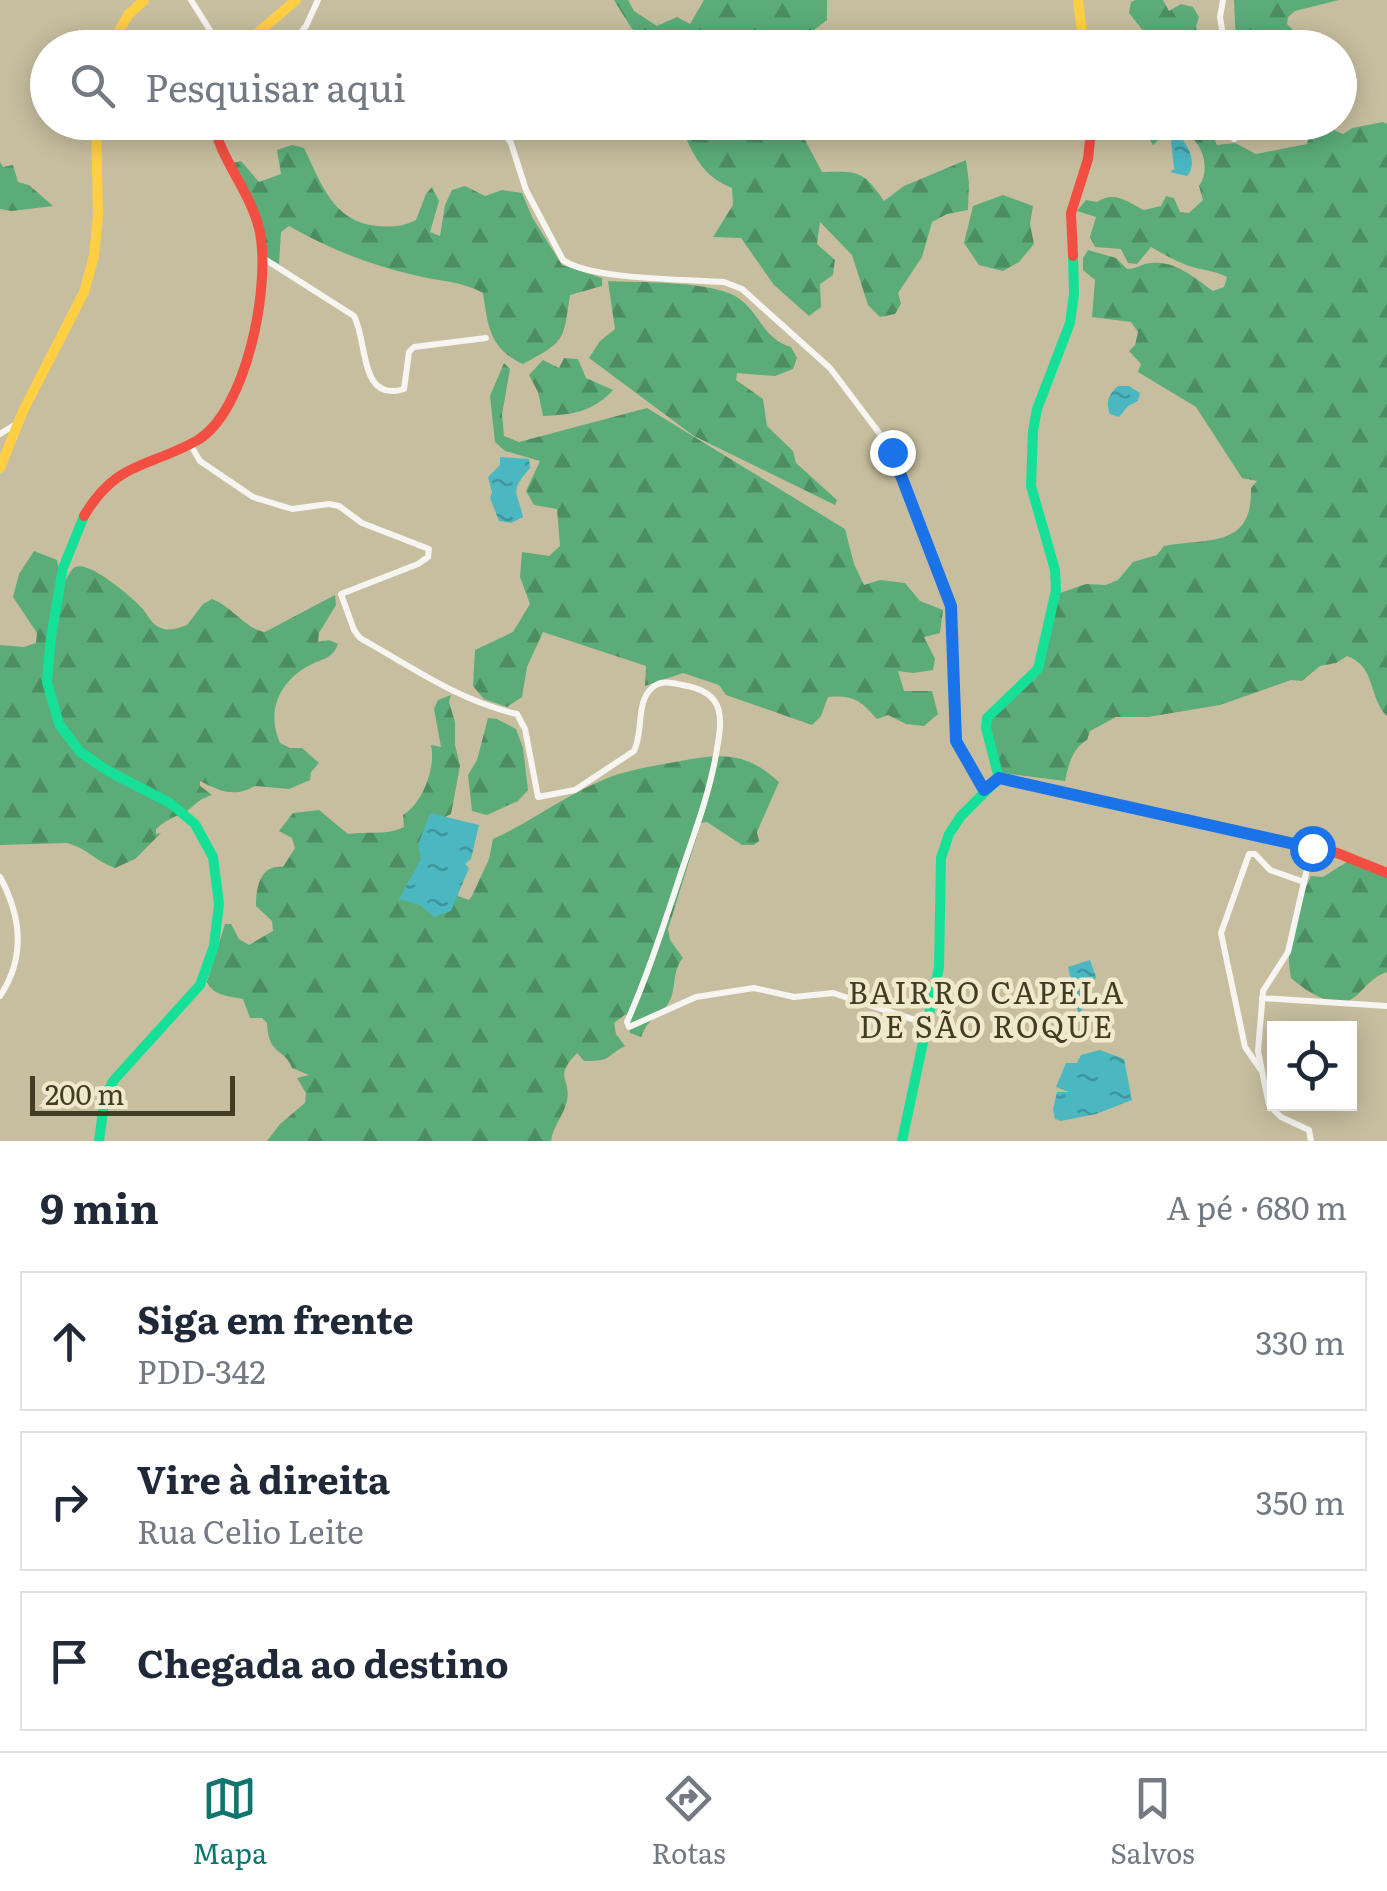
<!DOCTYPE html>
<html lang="pt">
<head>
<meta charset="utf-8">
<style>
  :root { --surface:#fff; --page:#f6f6f7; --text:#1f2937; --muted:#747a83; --line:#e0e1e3; --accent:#0f766e }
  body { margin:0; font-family:Literata,serif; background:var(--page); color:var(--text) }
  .controls { position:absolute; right:30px; bottom:30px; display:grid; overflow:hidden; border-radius:0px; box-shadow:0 5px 25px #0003 }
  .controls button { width:90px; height:90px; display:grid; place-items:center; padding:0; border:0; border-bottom:2px solid var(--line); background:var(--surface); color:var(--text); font:50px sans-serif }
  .scale { position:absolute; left:30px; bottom:25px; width:205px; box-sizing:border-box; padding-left:10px; border:5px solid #433c24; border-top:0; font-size:28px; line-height:35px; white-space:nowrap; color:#433c24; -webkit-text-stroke:8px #f1e9cc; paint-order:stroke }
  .stop { position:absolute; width:30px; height:30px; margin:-22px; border:8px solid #1a73e8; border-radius:50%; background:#fff }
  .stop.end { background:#1a73e8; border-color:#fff; box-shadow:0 2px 10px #0008 }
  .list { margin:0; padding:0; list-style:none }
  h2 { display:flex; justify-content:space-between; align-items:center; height:130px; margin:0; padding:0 40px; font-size:42px }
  h2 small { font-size:32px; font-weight:400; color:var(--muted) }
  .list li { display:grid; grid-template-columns:65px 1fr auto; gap:30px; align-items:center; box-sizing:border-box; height:140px; margin:0 20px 20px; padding:0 20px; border:2px solid var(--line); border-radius:0px }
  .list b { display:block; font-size:38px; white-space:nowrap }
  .list p { margin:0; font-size:32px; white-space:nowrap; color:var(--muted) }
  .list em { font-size:32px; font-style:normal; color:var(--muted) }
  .icon { flex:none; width:55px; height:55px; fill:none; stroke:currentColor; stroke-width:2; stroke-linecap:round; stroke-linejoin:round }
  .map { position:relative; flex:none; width:1387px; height:1141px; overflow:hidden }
  .search { position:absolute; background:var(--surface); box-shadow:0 5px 25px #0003; left:30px; right:30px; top:30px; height:110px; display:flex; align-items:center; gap:25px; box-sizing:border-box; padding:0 35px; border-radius:55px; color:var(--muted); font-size:38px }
  .sheet { height:610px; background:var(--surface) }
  nav { display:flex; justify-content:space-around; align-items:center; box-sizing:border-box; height:140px; border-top:2px solid var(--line); background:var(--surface); font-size:28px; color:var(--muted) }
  nav a { display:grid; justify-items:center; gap:5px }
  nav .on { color:var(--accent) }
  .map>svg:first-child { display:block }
  .forest { fill:url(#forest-firs) }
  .water { fill:url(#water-ripples) }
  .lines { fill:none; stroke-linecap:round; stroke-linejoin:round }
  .street { stroke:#f7f5f1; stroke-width:6 }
  .fast { stroke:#16e098; stroke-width:10 }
  .slow { stroke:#ffcf43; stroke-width:10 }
  .jam { stroke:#f24e42; stroke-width:10 }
  .route { stroke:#1a73e8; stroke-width:12 }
  .labels { text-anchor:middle; stroke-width:9; stroke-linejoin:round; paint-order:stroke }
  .neighbourhood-label { font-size:30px; letter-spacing:2.5px; fill:#433c24; stroke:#f1e9cc }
</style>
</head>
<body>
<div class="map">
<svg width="1387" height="1141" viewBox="0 0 1387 1141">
  <defs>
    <pattern id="forest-firs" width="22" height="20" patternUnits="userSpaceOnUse" patternTransform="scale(2.5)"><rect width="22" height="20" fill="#5bac78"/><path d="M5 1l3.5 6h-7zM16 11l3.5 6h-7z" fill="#4d8d62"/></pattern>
    <pattern id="water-ripples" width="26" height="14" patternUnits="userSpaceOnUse" patternTransform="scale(2.5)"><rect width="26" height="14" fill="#4ab7c1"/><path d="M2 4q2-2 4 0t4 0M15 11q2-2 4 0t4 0" fill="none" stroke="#3f969d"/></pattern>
  </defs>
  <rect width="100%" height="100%" fill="#c7be9f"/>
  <path class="forest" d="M614,0h14l6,11 23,15 20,-9 13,7 14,-24h123v20l-13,10 -48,13 -2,4h-116l11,-6 -27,-12z
    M1136,0h27l6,11 12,-7 12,3 6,10 -3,10 6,15 -6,5h-50l-2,-15 -15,-19 2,-11z
    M1234,0h105l-44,11 -7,6 -1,7 14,14 1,10 -66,-2z
    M687,122l109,1 26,49c36,-1 41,-2 62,29l20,-15 62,-26 3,23 -1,27 -21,4 -15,8 -10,35 -24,36 3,11 -6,10 -15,3 -12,-12 -16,-50 -32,-33 -3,22 18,16 -2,15 -13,9 1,23 -12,9 -35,-31 -33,-47 -28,-1 20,-32 -1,-17c-29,-12 -36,-29 -49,-56z
    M1383,122l4,2v592c-19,-18 -10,-49 -40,-60l-11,7 -16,3 -18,15 -11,-1 -71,25 -72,12h-32l-26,14 -3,9c-14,7 -19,26 -22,41l-63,-8 -13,-47 3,-9 44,-39 5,-9 16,-75 29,-10 20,1 12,-5 15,-18 24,-7 7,-9c43,-8 89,3 87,-58l6,-7 -15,-3 -46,-71 -58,-35 3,-8 -12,-13 6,-6 3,-13 -7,-10 -39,-5 3,-37 -12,-10v-12l5,-8 28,8 11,11c10,0 14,-5 24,-6 24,-3 44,15 62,28l11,-4 3,-10c-12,-6 -19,-6 -31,-9 -16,-4 -31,-13 -45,-21l-14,17 -9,-1 -7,-14 -26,-2 -5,-10 6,-20 -19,-6 9,-11 11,2c17,-12 31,0 47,8l17,-4 5,-10 8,2 6,14 9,1 14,-13 -4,-14c14,-19 1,-56 -26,-54 -9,1 -14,8 -20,13l-13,-22h67l10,22 18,-2 21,11 51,-10 3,-12 12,-7 21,9 9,-6z
    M292,145l12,3c17,35 29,74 73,78 15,1 25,1 39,-6l10,-26 6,-7 7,14 -9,31 10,4 5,-31 7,-15 13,-4 20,10 17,-6 20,3 10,24 30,48 40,13v8l-32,9c-7,46 -4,46 -47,69 -33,-15 -35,-37 -40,-71 -21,-12 -46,-12 -69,-18 -44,-10 -85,-26 -125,-49l-8,6 -2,32 -12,-6 -3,-24 -31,-71 8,-2 18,21 22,-8 -4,-24z
    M0,162l3,5 10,-2 5,17 11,3 24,21 -41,5 -12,-2z
    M1003,195l30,11 -3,18 4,20 -15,18 -16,9 -24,-6 -15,-22 9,-37z
    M608,281c31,2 110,-1 133,19 21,17 22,38 50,47l6,11 -4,11 -18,7 -38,-3 -1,7 27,19 4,27 26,25 3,12 41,37 -2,5 -141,-69 -105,-78 11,-17 15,-12z
    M564,358l14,1 8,19 27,12c-20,22 -42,25 -70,26l-5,-24 -9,-17 14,-15 16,8z
    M504,363l6,6 -8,45 2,22 15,6 128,-34 198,121 9,35 10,21 16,-5 25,3 15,18 23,9 -3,23 -16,4 11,22 -2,11 -20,3 -15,-2 6,20h28l6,23 -14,12 -18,-2 -18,-9 -11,4c-17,-19 -24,-24 -49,-22l-7,19 -9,9 -86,-30 -7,-10 -36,-12 -38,13 1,-20 -103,-34 -16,35 -5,30 -15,10 -23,-8 -11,-13 2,-36 38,-18 17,-28 -10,-27 2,-25 27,4 11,-10 -3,-37 -23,-4 -8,-14 14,-30 -35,-10 -10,-9 -5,-46z
    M34,551l23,9 5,29c3,-6 7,-18 12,-21 13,-10 57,29 67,39 8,8 10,19 23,22 8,2 16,-2 23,-4l16,-21 9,-5c20,7 33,30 53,33l70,-37 1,10 -17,28 -1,9 11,-2 9,4c-5,13 -12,14 -24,19 -33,15 -49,47 -34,80l10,5h12l17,15 -8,9 -1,8 -21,9 -34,-3c-21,12 -35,5 -55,-5v5l12,9c-18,6 -16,11 -27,17 -11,5 -19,8 -29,17v5l5,-1 -26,26 -20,9c-18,-6 -30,-21 -48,-25l-67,2v-200l24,2 12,-4 1,-10 -24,-36 6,-23z
    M451,695l-2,7 6,20v23l5,21 -9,48 -6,3 -5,26 18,53 11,4 3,-4 17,-37 4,-20c40,-18 75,-46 117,-62 25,-9 50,-12 76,-17 38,-7 63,-6 93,22l-22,50 2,9 -5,4h-12l-35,-23 -6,1 -33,106 2,11 13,18c-10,11 -7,26 -12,40 -8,19 -23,18 -30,39l-11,-4 -4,-19 -12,9 2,11 9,12c-21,11 -12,15 -41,15l-7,-8c-24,25 -6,24 -10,48 -3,14 -14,25 -16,40h-284l13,-17 25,-21 1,-10 -9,-15 12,-3 -17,-7c-7,-20 -24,-12 -25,-45l-5,-5h-12l-7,-19c-15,-3 -29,-3 -36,-17l18,-58h6l8,15 10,6 24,-14 -1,-10 -16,-15c0,-18 4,-42 27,-39l12,-19 -3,-10 -13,-7 14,-18 26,-3 29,24c20,-3 37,2 56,-7l-1,-12c20,-12 33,-48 28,-70l10,2 -7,-38 4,-9z
    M488,718l9,1 19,10 7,19 5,42 -10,11 -31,14 -15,-4 -4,-36 9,-15z
    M1350,860l37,10v102c-15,5 -20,14 -31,24 -19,17 -50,-5 -65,-18 -7,-35 5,-70 20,-102l12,1z"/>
  <path class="water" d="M1175,138h6c9,10 16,27 6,38l-17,-4 4,-3 -3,-28z
    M1118,386h11l11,7 -2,8 -10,5 -9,11 -9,-3c-5,-11 -1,-20 8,-28z
    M500,457l29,2 1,9c-22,25 -12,24 -7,49l-12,6 -12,-2 -9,-23 2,-6 -4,-15 12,-12z
    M430,813l49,12 -8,34 -6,5 4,4 -18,43 -17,6 -14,-12 -21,-6 22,-40 -3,-14z
    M1090,960l6,17 -17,39 -11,-49z
    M1100,1050l24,9 8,41 -36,14 -35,7 -6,-2 -2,-10 4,-17h12l-13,-5 10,-24h11l4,-8z"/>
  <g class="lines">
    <path class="street" d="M191,0l30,48
      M1223,0l-3,17 5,31
      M288,48l18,-22 12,-26
      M478,122l27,13 6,8 15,47 37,70c28,20 123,19 161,22l18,7 88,79 56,74 61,151 4,13 5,135 29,49
      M1233,122l1,17
      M263,258l91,58c14,26 5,87 50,73l5,-37 5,-5 72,-9
      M0,434l16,-10
      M190,444l10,17 53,36 39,12 37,-5 10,2 23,17 67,26 -1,8 -10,7 -77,30 13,36 6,8c52,29 99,63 157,76l8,15 13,68 37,-7 59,-39c10,-19 1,-50 19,-64 9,-7 19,-4 29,-2 47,7 40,36 33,75 -7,37 -21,74 -33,110 -17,51 -33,102 -55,152l2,5 67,-30 58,-9 40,9 39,-4 94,31
      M0,877c21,39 26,80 0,119
      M1262,998l125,8
      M1261,1070l-16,-23 -24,-114 28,-79h6l15,16 34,12
      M1311,1141l-2,-11 -28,-13 -12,-12 -11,-54 5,-60 25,-39 24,-105"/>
    <path class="fast" d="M84,516l-21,52 -12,69 -4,45 12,42 21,28 28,19 62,32 25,21 18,33 6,47 -5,42 -14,39 -86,95 -9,16 -6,45
      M902,1141l37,-174 2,-109 8,-24 12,-18 38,-38 -13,-50 1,-10 51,-49 18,-79 -1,-20 -24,-84 2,-55 4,-22 33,-86 4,-29 -1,-38"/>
    <path class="slow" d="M1078,0l6,48
      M109,48l19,-33 16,-15
      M240,48l56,-48
      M0,468l23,-57 61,-119 10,-36 4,-41 -2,-93"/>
    <path class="jam" d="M1073,256l-2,-43 17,-54 4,-37
      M84,516c32,-55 64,-48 112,-75 51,-28 76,-159 63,-213 -10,-38 -38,-68 -46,-106
      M999,778l338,75 50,20"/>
  </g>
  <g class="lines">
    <path class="route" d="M892,452l59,154 5,135 28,49 15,-12 313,70"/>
  </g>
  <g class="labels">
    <g class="neighbourhood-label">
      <text x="987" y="1004">BAIRRO CAPELA<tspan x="987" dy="34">DE SÃO ROQUE</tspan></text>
    </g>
  </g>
</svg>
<div class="controls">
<button><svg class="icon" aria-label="locate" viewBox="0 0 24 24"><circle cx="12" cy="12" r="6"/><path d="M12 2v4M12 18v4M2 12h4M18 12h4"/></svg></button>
</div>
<div class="scale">200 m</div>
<div class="stop" style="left:1312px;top:848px"></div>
<div class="stop end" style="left:892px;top:452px"></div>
<div class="search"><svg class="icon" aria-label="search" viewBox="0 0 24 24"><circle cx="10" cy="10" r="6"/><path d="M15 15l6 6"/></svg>Pesquisar aqui</div>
</div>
<section class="sheet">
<h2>9 min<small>A pé · 680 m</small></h2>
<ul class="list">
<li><svg class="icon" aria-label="ahead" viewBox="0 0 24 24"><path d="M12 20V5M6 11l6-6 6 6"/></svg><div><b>Siga em frente</b><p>PDD-342</p></div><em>330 m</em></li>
<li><svg class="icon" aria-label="right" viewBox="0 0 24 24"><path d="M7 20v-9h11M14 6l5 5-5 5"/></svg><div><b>Vire à direita</b><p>Rua Celio Leite</p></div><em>350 m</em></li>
<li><svg class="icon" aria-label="arrive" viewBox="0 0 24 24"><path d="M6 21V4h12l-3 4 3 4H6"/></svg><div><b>Chegada ao destino</b></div></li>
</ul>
</section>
<nav>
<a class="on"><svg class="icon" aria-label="map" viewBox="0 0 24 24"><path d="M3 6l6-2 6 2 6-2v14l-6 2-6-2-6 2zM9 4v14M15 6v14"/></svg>Mapa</a>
<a><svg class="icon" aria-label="directions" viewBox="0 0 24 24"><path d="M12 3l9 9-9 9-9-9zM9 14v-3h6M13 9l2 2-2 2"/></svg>Rotas</a>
<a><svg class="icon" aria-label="saved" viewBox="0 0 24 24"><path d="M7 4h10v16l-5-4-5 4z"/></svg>Salvos</a>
</nav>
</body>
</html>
